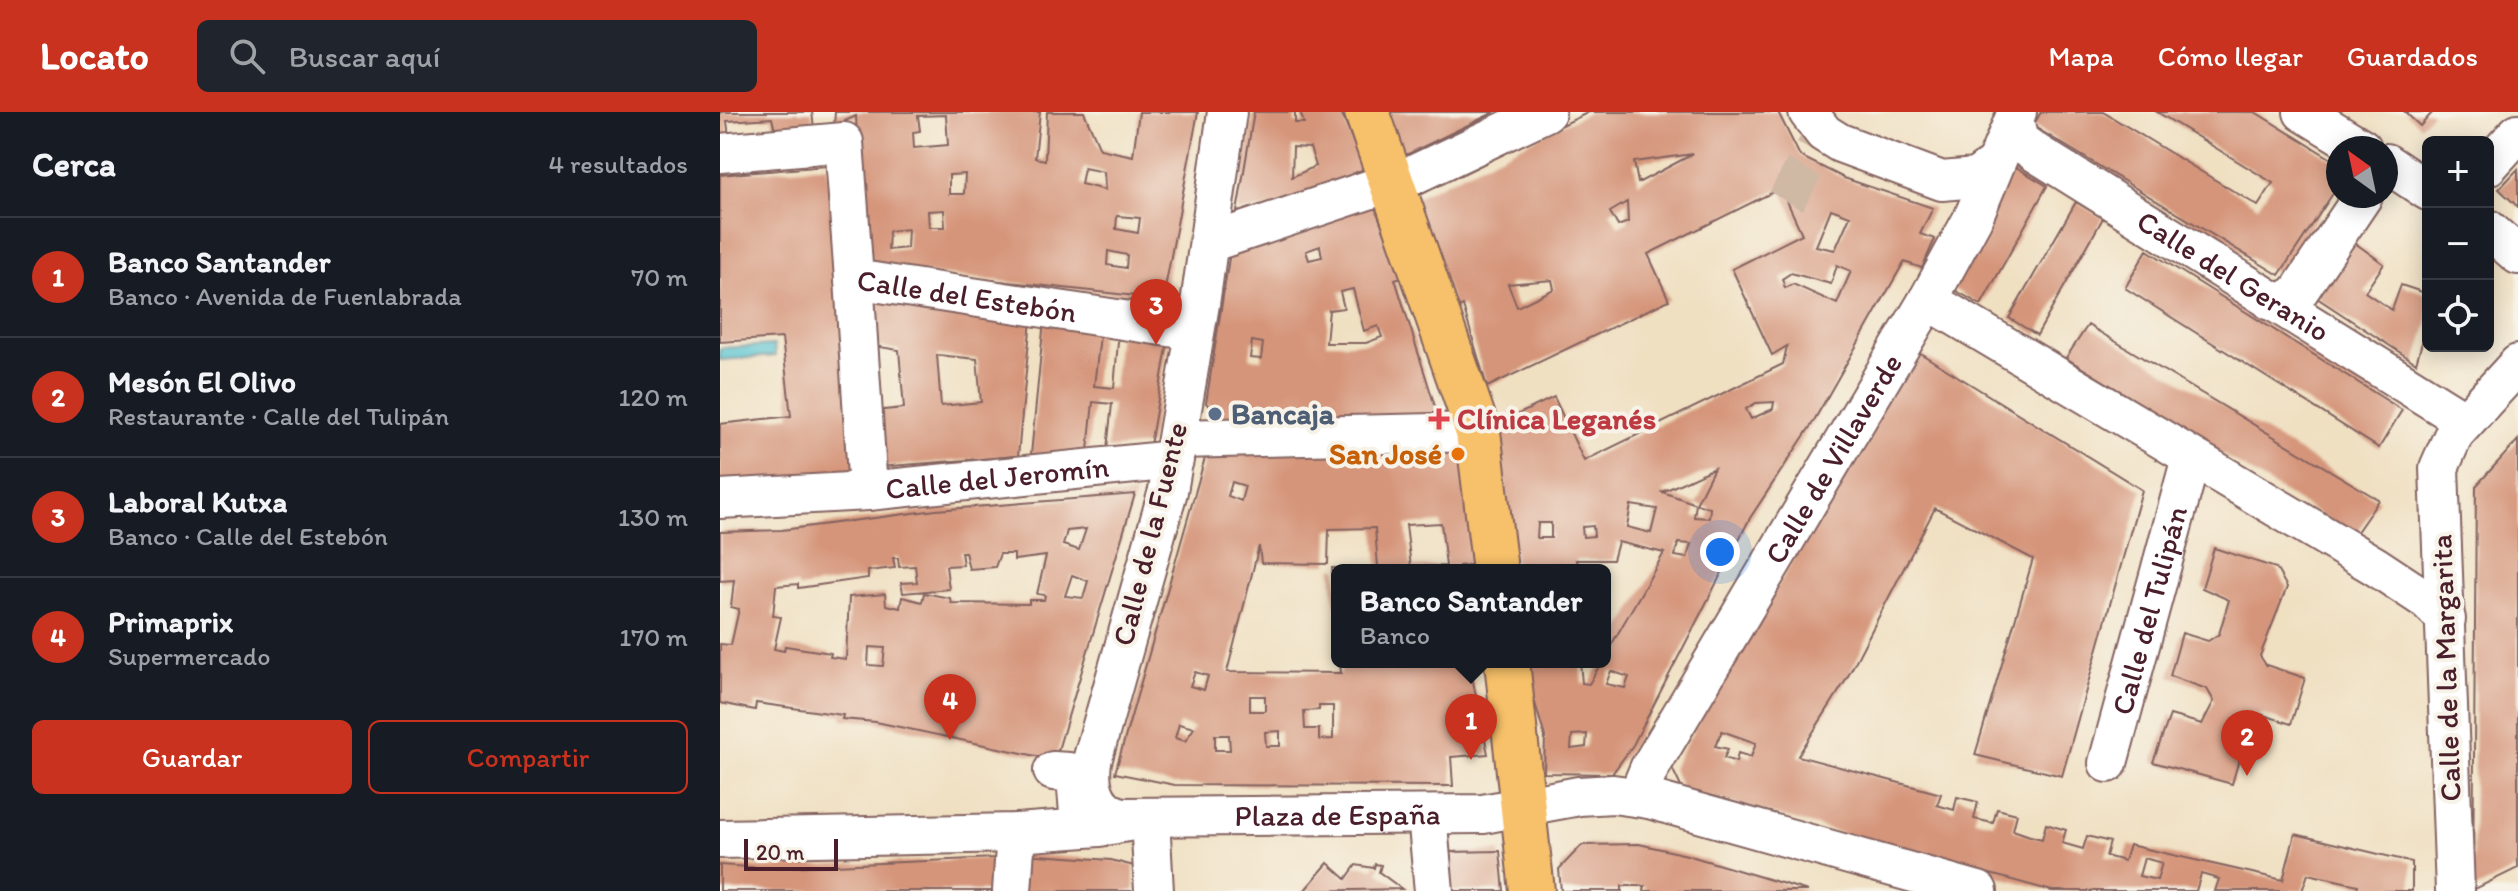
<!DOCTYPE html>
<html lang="es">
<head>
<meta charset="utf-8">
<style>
  :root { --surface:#171b24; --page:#20242c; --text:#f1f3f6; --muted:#9ea1a6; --line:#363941; --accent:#c8321e }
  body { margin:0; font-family:Itim,sans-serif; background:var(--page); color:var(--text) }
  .controls { position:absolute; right:24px; top:24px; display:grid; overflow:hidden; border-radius:12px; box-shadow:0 4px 20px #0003 }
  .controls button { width:72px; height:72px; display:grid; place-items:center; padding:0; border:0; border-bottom:2px solid var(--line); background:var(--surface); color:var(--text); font:40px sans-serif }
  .compass { position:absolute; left:1606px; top:24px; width:72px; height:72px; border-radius:50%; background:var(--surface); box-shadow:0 4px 20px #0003; rotate:327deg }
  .scale { position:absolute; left:24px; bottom:20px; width:94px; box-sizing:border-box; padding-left:8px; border:4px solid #4a1f2b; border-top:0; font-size:22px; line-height:28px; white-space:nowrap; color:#4a1f2b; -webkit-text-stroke:6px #f7f3e8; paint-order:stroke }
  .you { position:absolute; left:1000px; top:440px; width:28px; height:28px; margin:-20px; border:6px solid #fff; border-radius:50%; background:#1a73e8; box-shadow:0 0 0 12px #1a73e833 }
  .badge { display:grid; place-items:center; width:52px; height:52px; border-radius:50%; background:var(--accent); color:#fff; font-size:26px; font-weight:700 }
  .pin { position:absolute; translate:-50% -66px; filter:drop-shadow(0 2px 4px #0008) }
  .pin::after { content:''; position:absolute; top:42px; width:28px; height:24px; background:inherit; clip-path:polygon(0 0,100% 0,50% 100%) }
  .popup { position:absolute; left:611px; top:452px; width:280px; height:104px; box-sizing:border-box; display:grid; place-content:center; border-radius:12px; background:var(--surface); filter:drop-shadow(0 2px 6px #0005); font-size:26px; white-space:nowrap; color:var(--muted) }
  .popup b { font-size:30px; color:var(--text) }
  .popup::after { content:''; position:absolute; left:50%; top:100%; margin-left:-16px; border:16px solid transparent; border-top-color:var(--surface) }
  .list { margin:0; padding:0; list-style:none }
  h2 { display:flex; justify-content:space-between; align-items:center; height:104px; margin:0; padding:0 32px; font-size:34px }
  h2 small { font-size:26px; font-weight:400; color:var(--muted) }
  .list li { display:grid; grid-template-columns:52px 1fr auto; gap:24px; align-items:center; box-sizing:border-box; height:120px; padding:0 32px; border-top:2px solid var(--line) }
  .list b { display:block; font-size:30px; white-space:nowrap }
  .list p { margin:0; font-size:26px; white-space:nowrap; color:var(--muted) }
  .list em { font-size:26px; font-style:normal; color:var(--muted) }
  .actions { display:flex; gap:16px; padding:24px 32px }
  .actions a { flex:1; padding:18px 0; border:2px solid var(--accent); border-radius:12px; text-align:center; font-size:28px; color:var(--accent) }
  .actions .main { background:var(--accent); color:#fff }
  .icon { flex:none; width:44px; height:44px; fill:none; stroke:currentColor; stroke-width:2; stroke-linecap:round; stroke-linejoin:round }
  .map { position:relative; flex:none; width:1798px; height:779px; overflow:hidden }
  header { display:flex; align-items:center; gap:48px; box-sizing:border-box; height:112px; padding:0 40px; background:var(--accent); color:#fff }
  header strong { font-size:38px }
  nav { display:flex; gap:44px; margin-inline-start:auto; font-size:28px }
  .search { width:560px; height:72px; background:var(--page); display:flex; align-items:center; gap:20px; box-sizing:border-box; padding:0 28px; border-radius:12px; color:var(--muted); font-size:30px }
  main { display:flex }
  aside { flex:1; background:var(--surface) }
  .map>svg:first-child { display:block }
  .water { fill:#58c4d1; stroke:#51727e; stroke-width:2 }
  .building { fill:#d5957a; fill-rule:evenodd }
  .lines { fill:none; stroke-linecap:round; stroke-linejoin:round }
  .street-tunnel { stroke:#cfb9a4; stroke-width:38; stroke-dasharray:38 19; stroke-linecap:butt }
  .street-casing { stroke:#846360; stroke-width:42 }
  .highway-casing { stroke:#846360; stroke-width:48 }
  .street { stroke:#fff; stroke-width:38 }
  .highway { stroke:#f7c06b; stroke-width:44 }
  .service-dot { fill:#5c6f8a; stroke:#f7f3e8; stroke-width:3 }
  .health-dot { fill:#e0444e; stroke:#f7f3e8; stroke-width:3 }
  .food-dot { fill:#e8710a; stroke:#f7f3e8; stroke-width:3 }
  .labels { text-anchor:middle; stroke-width:8; stroke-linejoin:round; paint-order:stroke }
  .street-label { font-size:30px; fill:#4a1f2b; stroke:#f7f3e8 }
  .service-label { font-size:30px; font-weight:bold; fill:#4e5e75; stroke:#f7f3e8; text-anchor:start }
  .health-label { font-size:30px; font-weight:bold; fill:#be3a42; stroke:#f7f3e8; text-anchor:start }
  .food-label { font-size:30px; font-weight:bold; fill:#c56008; stroke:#f7f3e8; text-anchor:end }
</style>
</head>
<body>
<header>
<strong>Locato</strong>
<div class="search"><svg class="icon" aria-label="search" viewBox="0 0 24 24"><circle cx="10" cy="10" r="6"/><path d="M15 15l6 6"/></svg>Buscar aquí</div>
<nav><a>Mapa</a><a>Cómo llegar</a><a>Guardados</a></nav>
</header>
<main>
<aside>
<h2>Cerca<small>4 resultados</small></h2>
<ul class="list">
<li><span class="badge">1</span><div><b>Banco Santander</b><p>Banco · Avenida de Fuenlabrada</p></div><em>70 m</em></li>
<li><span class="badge">2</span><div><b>Mesón El Olivo</b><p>Restaurante · Calle del Tulipán</p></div><em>120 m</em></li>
<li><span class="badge">3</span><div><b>Laboral Kutxa</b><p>Banco · Calle del Estebón</p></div><em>130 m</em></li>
<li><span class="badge">4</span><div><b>Primaprix</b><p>Supermercado</p></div><em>170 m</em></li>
</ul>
<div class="actions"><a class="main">Guardar</a><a>Compartir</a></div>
</aside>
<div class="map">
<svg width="1798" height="779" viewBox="0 0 1798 779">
  <rect width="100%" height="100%" fill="#f7f3e8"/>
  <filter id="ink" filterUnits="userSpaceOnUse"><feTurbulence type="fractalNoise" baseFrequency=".0125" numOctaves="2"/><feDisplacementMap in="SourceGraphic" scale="16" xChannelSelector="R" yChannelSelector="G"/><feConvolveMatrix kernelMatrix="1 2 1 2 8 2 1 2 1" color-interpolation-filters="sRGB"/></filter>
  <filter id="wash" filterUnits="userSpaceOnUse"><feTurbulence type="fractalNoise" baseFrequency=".006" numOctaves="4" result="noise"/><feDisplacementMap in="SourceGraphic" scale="32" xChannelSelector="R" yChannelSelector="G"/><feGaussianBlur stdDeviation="1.8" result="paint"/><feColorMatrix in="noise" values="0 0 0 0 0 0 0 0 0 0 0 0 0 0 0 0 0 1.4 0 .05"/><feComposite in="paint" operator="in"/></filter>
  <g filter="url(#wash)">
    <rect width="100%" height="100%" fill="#f0e0c2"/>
    <path class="water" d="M54,233l1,11 -55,4v-12z"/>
    <g id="blocks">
      <path class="building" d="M0,0h92l2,16 -39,3 -3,-13 -45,3 2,16 -9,1z
        M115,0h205l-5,46 10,2 2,-48h37l16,37 33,7 6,-44h59l-35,187 -300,-33 -7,-150 -22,10zM226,3l2,30 -34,3 -1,-16 7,-1 -2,-15zM364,56l20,4 1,18 -24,-6zM245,62l-1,20h-15v-19zM224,98l1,17h-16l-1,-16zM397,104l23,2 -2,15 -22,-4zM188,117l-1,19 -19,2 1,-19zM388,139l19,4 -1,13 -19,-3z
        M534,0h41v11h9l-4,-11h41l23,57 -86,37 -41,6zM573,35l17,1 6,18 -24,11z
        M667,0h108l-91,44z
        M869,0h189l22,44 44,22 89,30 -13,26 15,5 -13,29 -18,-6 -92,162 -62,94 -117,227 -21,29 -68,-1 1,-36 -22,-75h57l2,21 7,1 75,-131 -46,-11 -5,18h-37l2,10h-62l-18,-146 56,-27 30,64 199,-97 4,-18 -15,9 -40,-86 70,-35 -21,-46 -133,66 21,46 -182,87 -24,-81 -8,3 -41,-111zM973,42l-55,29 -4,-21zM907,90l1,20 -10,4 -8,-14zM1111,97l19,7 -15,34 -19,-4zM1117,153l14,6 -14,33 -44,-20 -8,4 -3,-9 9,-6 40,11zM832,168l2,9 -37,18 -9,-23zM1054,290l-1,7 -22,10 -5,-10 10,-6zM994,356l-18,36 -34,-12zM976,392l14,4 -1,10 -15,-1zM911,393l26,4 -6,24 -24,-6zM818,411h13v15h-14zM873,414l1,10 -11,1 -1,-10zM958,431l13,1 -4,14 -12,-2zM891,559l18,6 -4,11 -19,-4zM867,622l-1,13 -15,2 1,-14z
        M1321,0h62l155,94 15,-23 -116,-71h98l83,51v23l-59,89 -246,-149z
        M1685,0h28l-13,14z
        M107,54l33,308 -140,11v-61l71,-8 -9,-78 -62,4v-167z
        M1296,55l31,19 -66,119 -33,-19z
        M1798,57v38l-19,-18z
        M651,85l31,80 -7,2 44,140 -217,2 -16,-18 25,-157zM600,134l2,11 -13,3 -3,-9zM633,177l11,42 14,-5 4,11 -16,6h-40l3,-33 15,-2 -4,-16zM532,229l11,2 -2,16 -11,-1z
        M1356,90l27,16 -66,117 -28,-17z
        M1635,131l29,21 -19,28 27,18 9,-25 27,9v28l-12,41 -99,-65z
        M1427,138l255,160 -23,38 -254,-160z
        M144,185l167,22 -13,137 -140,11 -4,-56 30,-3 -5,-58 -32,-5zM217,243l40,4 4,43 -40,4z
        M324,208l57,7 -7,59 20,2 5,-58 50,6 -19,109 -43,4 5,-45 -19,-2 -5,48 -57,5z
        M1368,213l291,175 -25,36 -288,-178z
        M1195,238l227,140 -80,286 -87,-21 58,-196 -98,-51 -89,172 -48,76 143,38 -4,11 17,5 3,-13 21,5 -4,17 19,4 4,-14 20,5 -4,16 17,6 12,3 4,-15 20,6 -4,13 21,6 4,-13 23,6 -4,14 18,5 5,-16 154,35 12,-46 117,28v29h-56l2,-6 -50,-11 -6,17h-87l4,-12 -18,-5 -5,17h-144l-370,-102 -10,-21zM1002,619l34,12 -5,14 -13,-4 -2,9 -12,-4 4,-9 -13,-3zM1424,746l18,5 -5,17 -18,-4z
        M1798,328v428l-45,22 3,-404z
        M487,339h255l19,113 -22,2v4h-95l14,-3 -3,-39 -46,1 -1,35 -67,-1 -2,-17 -32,126 114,1 -1,-11h129l19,92 -37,3 2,29 -278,-1 -60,-12zM512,370l13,4 -4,15 -13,-5zM721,411l5,43 -35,1 -5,-42zM475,560l13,4 -4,14 -14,-4zM530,584h15v15h-15zM599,594h14v33l-14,1v-11h-14l-1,-18 15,-1zM459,612l15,4 -9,13 -10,-3zM560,619v15h-14l-1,-14zM495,623h14l1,15h-15z
        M415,382l-80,266 -179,-38 -34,-3 1,-4 -87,-12 -1,7 -35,-7v-59l11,1 8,-36 -8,-2 3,-27 -14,1v-49l62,-2 154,-20zM366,417l-7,21 -16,-5 4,-14zM241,440h4l4,17 26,-2 5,-13h14v6l32,-4 -9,38 8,1 -1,5h-15v4l-78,-1 -1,-5 -26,-5 -2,9 -20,-5 -2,11 -14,-3 -1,-11 -36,3 -3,62 -16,-2 1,-4 -46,-7 -1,5 -10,-2 7,-32 -8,-1 3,-30 22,-2v4l70,-10v-7l27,-3 -2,-10h5l1,9 16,-1 2,16 -16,1 2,10 46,-4 -3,-23 17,-1zM352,463l16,6 -5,17 -18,-2zM149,535l16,1 -2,18 -15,-1z
        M1494,436l62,20 11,19 -27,69 6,9 39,13 -14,46 -30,-10 -12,10 -17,60 -79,-22 17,-47 32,9 12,-23 -7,-12 -37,-13 12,-43 26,8 11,-7 10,-34 -27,-12z
        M612,456h5v37h-2z
        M919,732l48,11 121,36h-164l1,-5h-23v5h-61l-2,-22 23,-24z
        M780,739l4,40h-51l-3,-39z
        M303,742l88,6 23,6v25h-114z
        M276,746l-1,33h-275v-26l44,3z
        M608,751l18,16 10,-14 18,3 1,-4 6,1 -2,7 23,17 -98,2z"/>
    </g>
  </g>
  <g filter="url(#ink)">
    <use href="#blocks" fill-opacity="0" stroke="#846360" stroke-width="2"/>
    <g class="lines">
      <path class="street-tunnel" d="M1066,89l38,-68"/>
      <g class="street-casing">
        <g id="street">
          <path id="s1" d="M507,0l-27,192 -32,187 -76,270c-3,24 3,51 31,56l360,-3 96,-18 34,-2 36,5 329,92"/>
          <path d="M1088,0l16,21 16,10 102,38 34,-3 19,-14"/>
          <path d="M1583,0l59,36"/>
          <path id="s2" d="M1294,9l5,20 17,12 429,268"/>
          <path id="s3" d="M0,41l124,-11 10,137 341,52"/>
          <path d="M1666,51l42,28"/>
          <path d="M1768,54l30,-33"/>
          <path d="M1768,117l30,26"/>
          <path d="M489,131l204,-68 133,-63"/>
          <path d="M134,167l14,212"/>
          <path d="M1208,188l447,266 53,35 18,18"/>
          <path d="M1551,189l11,2 15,-9 66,-98"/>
          <path d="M459,327l299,-7"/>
          <path id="s4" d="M0,387l148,-8 306,-31"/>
          <path id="s5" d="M1388,651l83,-305"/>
          <path d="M333,659l16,1 7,5 3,36"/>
          <path id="s6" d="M929,687l-7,-13 7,-17 279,-469 45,-82 44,-106"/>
          <path d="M707,703l7,76"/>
          <path d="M430,706l4,73"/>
          <path d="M0,727l296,-6 83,-6 40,-7"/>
          <path d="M292,779l4,-58"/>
          <path d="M1735,779l-16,-423 15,-34 64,-70"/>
        </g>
      </g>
      <g class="highway-casing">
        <path id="highway" d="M647,0l111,320 17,138
          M787,550l25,229"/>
      </g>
      <use href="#street" class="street"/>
      <use href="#highway" class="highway"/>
    </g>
  </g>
  <circle class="service-dot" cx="495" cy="302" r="8"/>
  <path class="health-dot" d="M715 295h8v8h8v8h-8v8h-8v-8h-8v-8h8z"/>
  <circle class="food-dot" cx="738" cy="342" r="8"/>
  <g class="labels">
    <g class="street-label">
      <text dy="10" stroke="none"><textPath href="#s2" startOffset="274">Calle del Geranio</textPath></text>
      <text dy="10" stroke="none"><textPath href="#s3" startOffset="376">Calle del Estebón</textPath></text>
      <text dy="10" stroke="none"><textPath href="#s6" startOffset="394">Calle de Villaverde</textPath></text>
      <text dy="10" stroke="none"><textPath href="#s4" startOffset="278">Calle del Jeromín</textPath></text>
      <text transform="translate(430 422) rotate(-76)" y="10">Calle de la Fuente</text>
      <text dy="10" stroke="none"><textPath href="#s5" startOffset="158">Calle del Tulipán</textPath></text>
      <text transform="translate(1726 556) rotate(-92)" y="10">Calle de la Margarita</text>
      <text dy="10" stroke="none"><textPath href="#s1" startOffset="950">Plaza de España</textPath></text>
    </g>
    <g class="service-label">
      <text x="511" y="312">Bancaja</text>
    </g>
    <g class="health-label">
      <text x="737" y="317">Clínica Leganés</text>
    </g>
    <g class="food-label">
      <text x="722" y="352">San José</text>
    </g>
  </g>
</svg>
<div class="controls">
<button>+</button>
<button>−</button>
<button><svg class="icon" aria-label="locate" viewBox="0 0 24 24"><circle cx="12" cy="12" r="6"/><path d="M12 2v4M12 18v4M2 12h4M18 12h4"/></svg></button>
</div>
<svg class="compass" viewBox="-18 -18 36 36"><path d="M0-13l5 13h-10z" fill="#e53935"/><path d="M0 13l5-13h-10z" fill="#9ea1a6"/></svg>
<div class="scale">20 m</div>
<div class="you"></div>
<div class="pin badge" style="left:751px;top:648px">1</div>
<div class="popup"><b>Banco Santander</b>Banco</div>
<div class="pin badge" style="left:1527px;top:664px">2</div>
<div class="pin badge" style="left:436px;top:233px">3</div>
<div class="pin badge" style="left:230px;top:628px">4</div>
</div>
</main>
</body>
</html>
